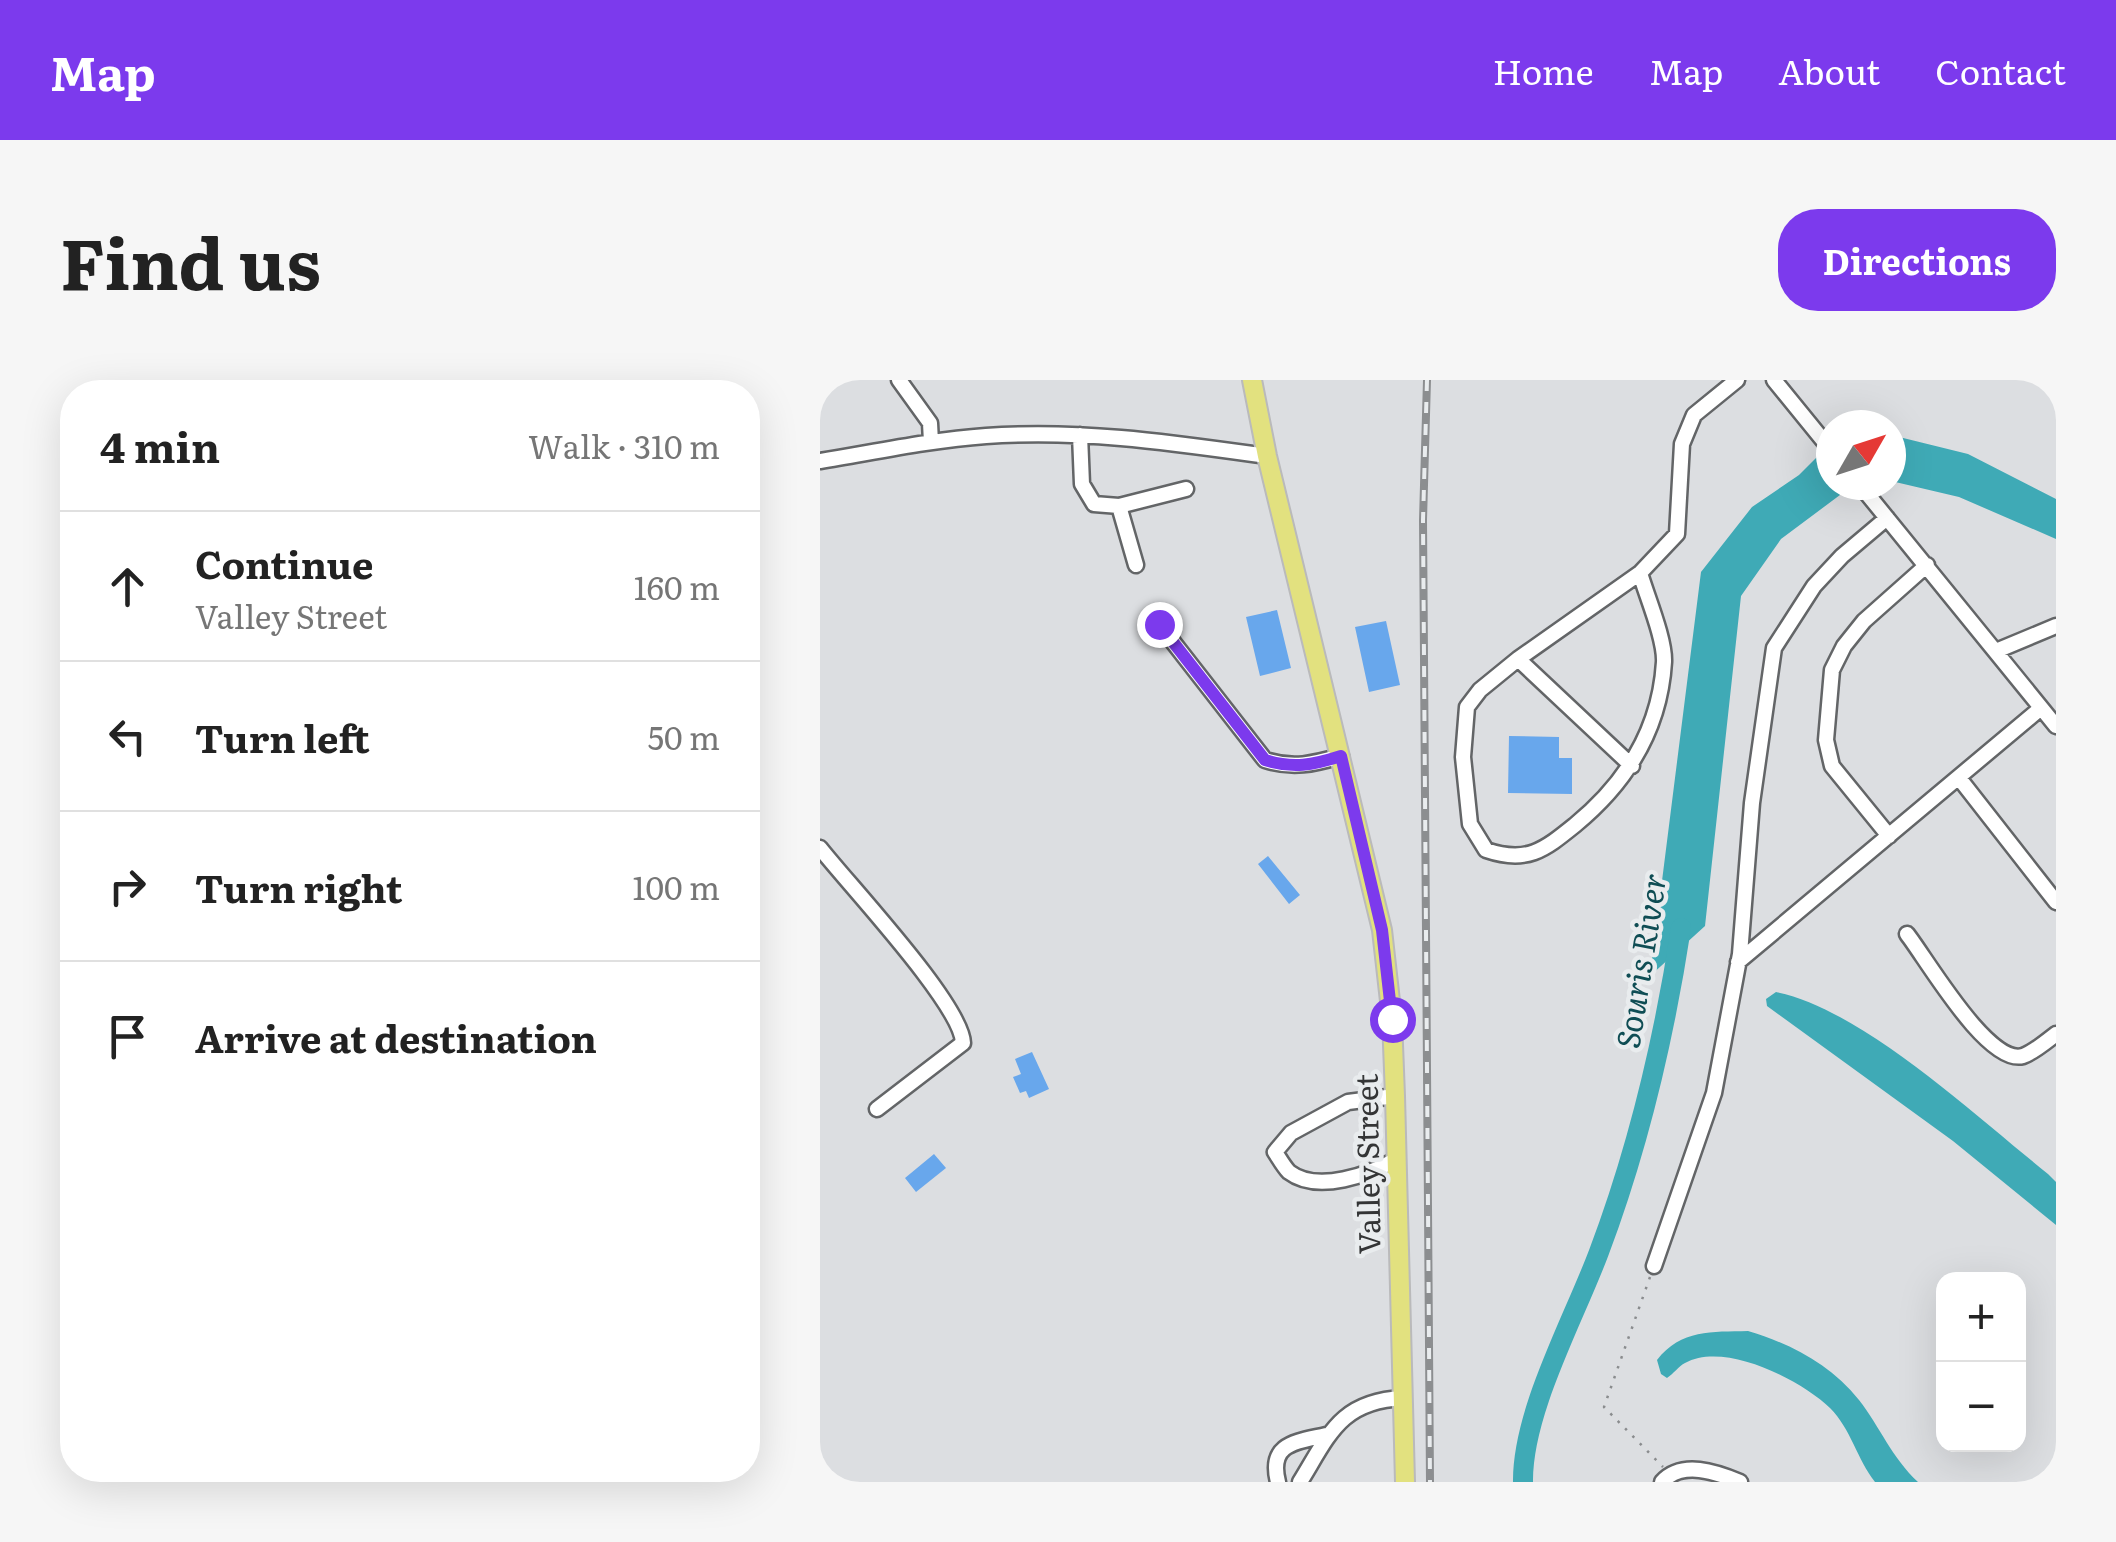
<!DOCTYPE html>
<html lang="en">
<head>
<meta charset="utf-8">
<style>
  :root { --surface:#fff; --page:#f6f6f6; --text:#222; --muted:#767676; --line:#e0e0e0; --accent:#7c3aed }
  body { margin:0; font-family:Literata,serif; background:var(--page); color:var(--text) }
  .controls { position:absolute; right:30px; bottom:30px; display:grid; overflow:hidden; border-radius:20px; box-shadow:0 10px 40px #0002 }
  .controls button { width:90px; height:90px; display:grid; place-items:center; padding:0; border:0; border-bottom:2px solid var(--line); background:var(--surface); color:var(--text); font:50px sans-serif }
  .compass { position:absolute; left:996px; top:30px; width:90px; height:90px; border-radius:50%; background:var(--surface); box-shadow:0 10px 40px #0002; rotate:51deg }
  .stop { position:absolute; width:30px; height:30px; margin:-22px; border:8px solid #7c3aed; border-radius:50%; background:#fff }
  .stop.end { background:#7c3aed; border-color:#fff; box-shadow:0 2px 10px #0008 }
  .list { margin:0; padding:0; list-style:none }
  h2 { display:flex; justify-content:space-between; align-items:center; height:130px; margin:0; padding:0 40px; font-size:42px }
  h2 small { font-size:32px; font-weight:400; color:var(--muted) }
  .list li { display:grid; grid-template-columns:65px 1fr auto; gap:30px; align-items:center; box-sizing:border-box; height:150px; padding:0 40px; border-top:2px solid var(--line) }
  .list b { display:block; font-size:38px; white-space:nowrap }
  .list p { margin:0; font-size:32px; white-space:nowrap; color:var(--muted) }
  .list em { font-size:32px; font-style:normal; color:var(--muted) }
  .icon { flex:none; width:55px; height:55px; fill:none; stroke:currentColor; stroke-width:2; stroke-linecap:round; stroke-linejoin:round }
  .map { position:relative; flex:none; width:1236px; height:1102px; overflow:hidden; border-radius:40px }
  header { display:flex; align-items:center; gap:60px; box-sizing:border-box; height:140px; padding:0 50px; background:var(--accent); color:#fff }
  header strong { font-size:48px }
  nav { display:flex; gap:55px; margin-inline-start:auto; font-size:35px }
  .intro { display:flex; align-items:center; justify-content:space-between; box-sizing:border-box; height:240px; padding:0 60px }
  h1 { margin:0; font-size:70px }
  .button { padding:25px 45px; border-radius:40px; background:var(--accent); color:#fff; font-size:35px; font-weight:700 }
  main { display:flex; gap:60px; padding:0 60px }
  aside { flex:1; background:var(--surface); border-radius:40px; box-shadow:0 10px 40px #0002 }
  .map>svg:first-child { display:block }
  .water { fill:#3faab6 }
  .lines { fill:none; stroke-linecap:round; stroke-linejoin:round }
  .river { stroke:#3faab6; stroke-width:20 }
  .building { fill:#68a7ec }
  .minor-casing { stroke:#636567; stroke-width:19 }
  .major-casing { stroke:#bababb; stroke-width:22 }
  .path { stroke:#8a8c8e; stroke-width:2.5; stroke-dasharray:2.5 8; stroke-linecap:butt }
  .minor { stroke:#fff; stroke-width:14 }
  .major { stroke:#e2e17f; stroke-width:18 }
  .rail-casing { stroke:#8c8e90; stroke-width:8 }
  .rail { stroke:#e9ecee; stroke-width:4; stroke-dasharray:11; stroke-linecap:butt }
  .route { stroke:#7c3aed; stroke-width:12 }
  .labels { text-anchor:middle; stroke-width:9; stroke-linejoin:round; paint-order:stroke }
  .street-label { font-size:30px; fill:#343536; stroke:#e9ecee }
  .water-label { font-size:32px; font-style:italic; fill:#0f4d54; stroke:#e9ecee }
</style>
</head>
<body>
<header>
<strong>Map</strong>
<nav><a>Home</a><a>Map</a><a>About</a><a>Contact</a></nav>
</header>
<div class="intro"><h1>Find us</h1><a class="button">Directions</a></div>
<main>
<aside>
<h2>4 min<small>Walk · 310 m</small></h2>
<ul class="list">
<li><svg class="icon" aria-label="ahead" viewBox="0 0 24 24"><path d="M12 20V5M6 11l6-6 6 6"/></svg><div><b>Continue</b><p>Valley Street</p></div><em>160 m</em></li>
<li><svg class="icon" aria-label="left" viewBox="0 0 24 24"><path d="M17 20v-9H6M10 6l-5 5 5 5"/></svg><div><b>Turn left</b></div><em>50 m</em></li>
<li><svg class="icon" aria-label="right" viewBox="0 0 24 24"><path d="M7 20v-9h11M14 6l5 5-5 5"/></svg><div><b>Turn right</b></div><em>100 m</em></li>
<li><svg class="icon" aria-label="arrive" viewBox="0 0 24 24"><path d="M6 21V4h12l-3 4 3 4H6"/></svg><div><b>Arrive at destination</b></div></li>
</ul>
</aside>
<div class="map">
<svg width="1236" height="1102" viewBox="0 0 1236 1102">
  <rect width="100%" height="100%" fill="#dcdee1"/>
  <path class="water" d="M1071,55l77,19 88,45v40l-97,-42 -68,-16z
    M1011,71v34h35l-22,7 -63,47 -40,57 -36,330 -55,50 51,-404 51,-65 47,-32 19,-19z
    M956,612c86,17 202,126 272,182l8,8v43l-103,-84 -186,-135 -1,-7z
    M928,951c43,13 82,33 111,69 21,27 33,58 59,82h-43c-18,-23 -24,-53 -45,-74 -29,-28 -105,-67 -145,-45 -6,3 -12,11 -18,15l-6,-4 -4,-14c24,-31 55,-28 91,-29z"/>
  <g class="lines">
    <path class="river" d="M703,1102c-1,-70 51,-163 76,-230 40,-106 65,-213 82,-324"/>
  </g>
  <path class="building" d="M457,230l14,58 -31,8 -14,-59z
    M566,241l14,64 -31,7 -14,-65z
    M689,356l50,1v21h13v36l-64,-1z
    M448,476l32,39 -11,9 -31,-40z
    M212,672l17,37 -20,9 -3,-7 -6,2 -7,-16 8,-3 -6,-15z
    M114,774l12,14 -30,24 -11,-14z"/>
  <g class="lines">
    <g class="minor-casing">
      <path id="minor" d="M79,0l31,43 1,19
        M954,0l57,70
        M260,55l2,49 12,20 25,2 67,-17
        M0,81c55,-9 110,-21 166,-25 95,-7 188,7 281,20
        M1040,105l196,241
        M299,126l17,59
        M820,193c7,24 25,66 24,89 -4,67 -38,121 -89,163 -31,25 -48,39 -89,25l-16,-26 -7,-67 4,-50 13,-17 38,-31 122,-86 37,-39 5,-90 12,-29 43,-35
        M339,244l106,136c28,9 48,4 76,-4
        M1176,271l60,-25
        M698,279l114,107
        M1139,398l97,124
        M1069,456l-57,-70 -6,-26 6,-70 12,-24 20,-25 63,-56
        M0,468c29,37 142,157 143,195l-86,66
        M1087,554c19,24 81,132 116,122 11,-4 24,-15 33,-22
        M918,582l303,-254
        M575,716l-47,6 -57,31 -16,19c4,6 9,15 14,20 29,22 81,2 108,-13
        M834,886l60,-173 26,-139 12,-151 22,-155 40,-62 28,-30 45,-38
        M458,1102c-10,-39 18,-40 48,-47
        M480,1102c29,-47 40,-81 103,-84
        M842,1102c20,-22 54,-10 78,0"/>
    </g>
    <g class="major-casing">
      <path id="major" d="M432,0l15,76 115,474 10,89 3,77 10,386"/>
    </g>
    <path class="path" d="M830,897l-46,130 59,60"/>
    <use href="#minor" class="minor"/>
    <use href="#major" class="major"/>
    <g class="rail-casing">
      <path id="rail" d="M607,0l-4,140 7,962"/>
    </g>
    <use href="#rail" class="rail"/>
  </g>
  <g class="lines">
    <path class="route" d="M339,244l106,136c28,9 48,5 76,-4l41,174 10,89"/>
  </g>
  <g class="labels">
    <g class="street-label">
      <text transform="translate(549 784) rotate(-91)" y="10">Valley Street</text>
    </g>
    <g class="water-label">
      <text transform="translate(822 581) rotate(-81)" y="11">Souris River</text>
    </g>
  </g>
</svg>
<div class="controls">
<button>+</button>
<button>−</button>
</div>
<svg class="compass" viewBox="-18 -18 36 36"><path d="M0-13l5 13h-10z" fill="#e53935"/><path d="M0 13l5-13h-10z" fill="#767676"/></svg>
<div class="stop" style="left:572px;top:639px"></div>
<div class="stop end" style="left:339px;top:244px"></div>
</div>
</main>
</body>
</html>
